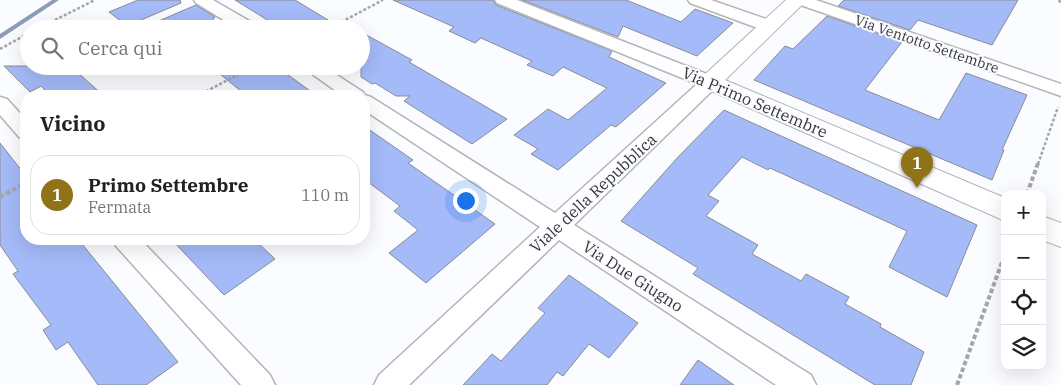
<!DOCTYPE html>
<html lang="it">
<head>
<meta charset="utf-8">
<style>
  :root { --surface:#fff; --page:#f6f6f6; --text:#222; --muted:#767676; --line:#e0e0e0; --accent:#907217 }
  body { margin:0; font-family:"IBM Plex Serif",serif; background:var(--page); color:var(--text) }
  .controls { position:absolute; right:15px; bottom:15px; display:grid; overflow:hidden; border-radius:10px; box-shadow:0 5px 20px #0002 }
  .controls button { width:45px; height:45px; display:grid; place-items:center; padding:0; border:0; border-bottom:1px solid var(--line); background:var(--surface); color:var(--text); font:25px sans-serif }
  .you { position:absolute; left:465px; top:200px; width:18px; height:18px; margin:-12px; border:4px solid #fff; border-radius:50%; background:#1a73e8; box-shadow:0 0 0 8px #1a73e833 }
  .badge { display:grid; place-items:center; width:32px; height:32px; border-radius:50%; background:var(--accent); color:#fff; font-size:16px; font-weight:700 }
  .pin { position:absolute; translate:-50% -41px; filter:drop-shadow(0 1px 2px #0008) }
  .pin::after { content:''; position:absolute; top:26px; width:18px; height:15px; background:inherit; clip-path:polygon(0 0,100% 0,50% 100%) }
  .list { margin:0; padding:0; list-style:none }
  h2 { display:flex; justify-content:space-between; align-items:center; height:65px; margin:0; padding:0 20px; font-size:21px }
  h2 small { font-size:16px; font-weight:400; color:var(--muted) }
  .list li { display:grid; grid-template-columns:32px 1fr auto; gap:15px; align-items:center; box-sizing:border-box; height:80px; margin:0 10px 10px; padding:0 10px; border:1px solid var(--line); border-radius:20px }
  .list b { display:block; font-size:19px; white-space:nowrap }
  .list p { margin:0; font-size:16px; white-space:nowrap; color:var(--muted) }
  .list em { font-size:16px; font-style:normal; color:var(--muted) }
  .icon { flex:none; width:28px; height:28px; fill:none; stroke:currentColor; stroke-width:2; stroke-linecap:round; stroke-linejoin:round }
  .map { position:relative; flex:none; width:1061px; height:385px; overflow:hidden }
  .search { position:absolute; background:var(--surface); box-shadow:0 5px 20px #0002; left:20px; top:20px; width:350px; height:55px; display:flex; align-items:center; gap:12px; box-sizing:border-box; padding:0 18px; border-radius:28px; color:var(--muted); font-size:19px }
  .panel { position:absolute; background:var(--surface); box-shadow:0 5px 20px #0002; left:20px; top:90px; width:350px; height:155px; border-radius:20px }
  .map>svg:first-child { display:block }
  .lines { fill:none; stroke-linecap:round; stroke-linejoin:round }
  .stream { fill:#8f9bbd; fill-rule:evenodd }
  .building { fill:#a4baf9; stroke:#8b8c8f }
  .street-casing { stroke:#b3b4b7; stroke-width:3 }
  .secondary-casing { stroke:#b3b4b7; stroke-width:2 }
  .path-far1 { stroke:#a4a6a8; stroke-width:2.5; stroke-dasharray:3 2; stroke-linecap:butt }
  .path { stroke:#a4a6a8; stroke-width:4; stroke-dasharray:4.5 2.5; stroke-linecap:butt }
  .street { fill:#fff; fill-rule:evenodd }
  .secondary { fill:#fff; fill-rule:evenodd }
  .labels { text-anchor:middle; stroke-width:4; stroke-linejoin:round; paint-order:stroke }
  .far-street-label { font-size:14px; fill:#363738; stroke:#fafcff }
  .street-label { font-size:16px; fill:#363738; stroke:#fafcff }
</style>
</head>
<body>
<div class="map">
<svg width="1061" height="385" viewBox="0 0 1061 385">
  <rect width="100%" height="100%" fill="#fafcff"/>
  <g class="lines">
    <path class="stream" d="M52,0h7l-59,39v-5z"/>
  </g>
  <path class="building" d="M138,0h42l1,3 -54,23 -18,-14z
    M235,0h60l33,20 -19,9h-27z
    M393,0h100l3,5 116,46 -3,6 57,26 -50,44 -5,-2 -53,45 -27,-16 7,-5 -24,-14 34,-26 20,11 39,-32 -44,-21 -10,9 -26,-11 5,-4 -51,-23 -6,5 -26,-12 5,-4z
    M522,0h104l55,22 14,-13 38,14 -36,33 -74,-30 -5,11z
    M844,0h174l-26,45 -74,-25 -8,10 -72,-24z
    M196,5l19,12 -3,4 11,8h-62l-7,-6z
    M827,16l75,26 -37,48 74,30 27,-47 61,22 -25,55h2l-12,30 -238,-100 31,-34 8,3z
    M361,32l51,28 -3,2 98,57 -35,25 -68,-43 6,-5h-14l-21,-13 -3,1 -11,-7z
    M4,66h82l-10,5 28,25h-53l-10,-10 -11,6z
    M210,66h66l41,30h-70z
    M724,110l253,115 -30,72 -58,-30 18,-36 -137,-63 -2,2 -26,-13 -34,38 11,6 -13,15 52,29 -6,9 49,27 5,-7 43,23 -4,7 36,20 -1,3 44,25 -13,33h-36l-182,-111 5,-6 -77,-47 57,-64z
    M364,126l49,34 -5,3 87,61 -69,59 -37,-30 29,-23 -24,-19 6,-5 -36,-27z
    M0,143l26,33v63h52l100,123 -32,23h-48l-30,-43 -12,8 -13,-20 8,-5 -38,-51 5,-3 -18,-26z
    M171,239h83l21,20 -51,36z
    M569,275l69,48 -29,35 -20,-14 -26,32 -6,-4 -10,13h-84l29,-31 9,7 44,-48 -7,-5z
    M698,360l36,25h-54z"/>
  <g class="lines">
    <g class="street-casing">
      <path id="street" d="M194,0h19l43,25 2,4h-20l-42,-26z
        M495,0h22l200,78 2,4 -2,4 -143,139 237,150 5,10h-40l-217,-145 -150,145h-35l5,-10 161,-148 -176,-117v-14h-21l-42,-30h22l40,26 2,3 6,2 184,116 142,-129 -200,-81z
        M688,0h23l64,22 2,4 -2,4h-12l-73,-27z
        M793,0h23l245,84v12l-266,-93z
        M0,97l7,2 19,21v19l-7,-2 -19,-22z
        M113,239h27l130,136 5,10h-34l-125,-139z"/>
    </g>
    <g class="secondary-casing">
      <path id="secondary" d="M786,0h21l-82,80 280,118v23l-303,-134 -3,-5 3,-5z
        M1042,216l19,7v24l-19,-7z"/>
    </g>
    <path class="path-far1" d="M1059,0l2,4
      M37,29l58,-29
      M328,29l55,-29
      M0,49l29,-16
      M197,96l58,-30
      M1038,164l20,-57"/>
    <path class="path" d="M1027,194l11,-31
      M0,197l26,-14
      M957,385l48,-131"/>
    <use href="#street" class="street"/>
    <use href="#secondary" class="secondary"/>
  </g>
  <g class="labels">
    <g class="far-street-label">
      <text transform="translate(927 44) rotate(19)" y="5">Via Ventotto Settembre</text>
    </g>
    <g class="street-label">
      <text transform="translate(755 102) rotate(23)" y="6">Via Primo Settembre</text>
      <text transform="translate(593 193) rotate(-43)" y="6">Viale della Repubblica</text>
      <text transform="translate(633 276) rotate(33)" y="6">Via Due Giugno</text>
    </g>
  </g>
</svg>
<div class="controls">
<button>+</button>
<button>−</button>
<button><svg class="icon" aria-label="locate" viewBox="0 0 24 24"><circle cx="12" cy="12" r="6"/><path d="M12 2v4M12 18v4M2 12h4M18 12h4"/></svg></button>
<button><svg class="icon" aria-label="layers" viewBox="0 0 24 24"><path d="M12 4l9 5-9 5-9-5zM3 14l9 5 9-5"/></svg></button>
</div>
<div class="you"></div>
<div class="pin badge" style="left:917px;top:188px">1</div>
<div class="search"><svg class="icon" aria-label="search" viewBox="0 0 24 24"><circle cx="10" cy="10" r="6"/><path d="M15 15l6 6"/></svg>Cerca qui</div>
<section class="panel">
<h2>Vicino<small></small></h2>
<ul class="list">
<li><span class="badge">1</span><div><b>Primo Settembre</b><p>Fermata</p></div><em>110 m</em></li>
</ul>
</section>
</div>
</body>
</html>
